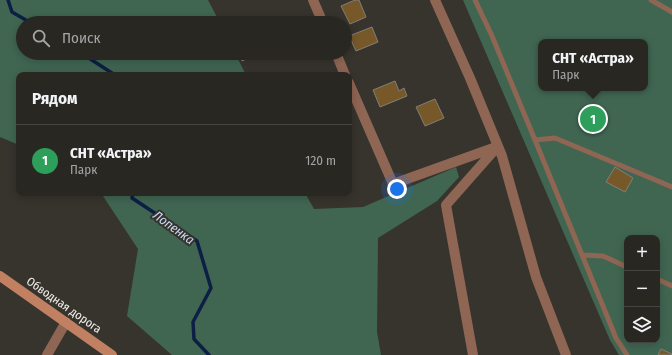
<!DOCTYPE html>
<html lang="ru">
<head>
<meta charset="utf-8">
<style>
  :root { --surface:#292722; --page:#35332f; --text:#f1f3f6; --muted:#a5a5a5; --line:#454440; --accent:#95b2f1 }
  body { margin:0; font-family:"Fira Sans Condensed",sans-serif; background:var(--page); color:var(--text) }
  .controls { position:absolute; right:12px; bottom:12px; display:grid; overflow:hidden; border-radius:8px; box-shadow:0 2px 10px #0003 }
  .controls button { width:36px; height:36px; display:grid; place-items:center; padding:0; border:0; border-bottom:1px solid var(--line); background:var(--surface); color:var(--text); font:20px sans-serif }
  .you { position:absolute; left:397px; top:189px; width:14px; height:14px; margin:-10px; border:3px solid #fff; border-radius:50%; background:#1a73e8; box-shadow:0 0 0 6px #1a73e833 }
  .badge { display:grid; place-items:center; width:26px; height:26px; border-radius:50%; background:var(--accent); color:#fff; font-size:13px; font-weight:700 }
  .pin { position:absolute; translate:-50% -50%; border:2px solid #fff; box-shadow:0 1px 4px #0006 }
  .popup { position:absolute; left:538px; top:39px; width:110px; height:52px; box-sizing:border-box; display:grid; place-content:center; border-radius:8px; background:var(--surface); filter:drop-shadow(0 1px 3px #0005); font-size:13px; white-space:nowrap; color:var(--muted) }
  .popup b { font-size:15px; color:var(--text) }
  .popup::after { content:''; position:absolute; left:50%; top:100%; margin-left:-8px; border:8px solid transparent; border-top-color:var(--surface) }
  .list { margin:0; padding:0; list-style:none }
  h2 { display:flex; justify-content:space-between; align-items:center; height:52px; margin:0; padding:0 16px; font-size:17px }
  h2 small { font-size:13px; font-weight:400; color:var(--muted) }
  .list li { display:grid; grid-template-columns:26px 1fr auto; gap:12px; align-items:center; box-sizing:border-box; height:72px; padding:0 16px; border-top:1px solid var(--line) }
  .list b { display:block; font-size:15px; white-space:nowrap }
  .list p { margin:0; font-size:13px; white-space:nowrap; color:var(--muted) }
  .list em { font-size:13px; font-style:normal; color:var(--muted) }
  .icon { flex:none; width:22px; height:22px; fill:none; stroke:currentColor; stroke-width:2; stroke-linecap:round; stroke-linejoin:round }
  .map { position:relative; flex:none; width:672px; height:355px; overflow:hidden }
  .search { position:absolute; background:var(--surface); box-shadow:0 2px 10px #0003; left:16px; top:16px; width:336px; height:44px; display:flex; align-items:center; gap:10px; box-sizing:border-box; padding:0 14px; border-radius:22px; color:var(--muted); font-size:15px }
  .panel { position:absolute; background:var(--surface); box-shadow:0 2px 10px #0003; left:16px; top:72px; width:336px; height:124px; border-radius:8px }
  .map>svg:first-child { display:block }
  .green { fill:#406652; fill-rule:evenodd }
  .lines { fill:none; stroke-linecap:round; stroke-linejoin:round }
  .stream { stroke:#0d1f45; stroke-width:3.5 }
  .building { fill:#775929; stroke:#827e78 }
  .lane { stroke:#8f6553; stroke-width:5 }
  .street { stroke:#8f6553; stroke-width:10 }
  .secondary { stroke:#c28063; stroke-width:10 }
  .labels { text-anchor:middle; stroke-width:4; stroke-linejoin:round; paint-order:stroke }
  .street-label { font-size:12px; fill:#f1efeb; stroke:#37342e }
  .water-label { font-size:13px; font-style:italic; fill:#c8d7f3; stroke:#37342e }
</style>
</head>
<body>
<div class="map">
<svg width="672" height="355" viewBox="0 0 672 355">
  <rect width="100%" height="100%" fill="#37342e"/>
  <path class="green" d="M0,0h208l12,23h-197v30h212l11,22h-227v70l-19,-8z
    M463,0h209v355h-53l-9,-15zM541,42h104v46h-104zM627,238h30v102h-30z
    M456,167l3,10 -22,24 -59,37 -1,94 4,23h-209l-45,-39 11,-67 -37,-56h204l9,16 49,-2z"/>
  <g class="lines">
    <path class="stream" d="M8,0l4,12 19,11
      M81,53l34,22
      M133,193l-1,5 65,43 14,47 -18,34 1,17 15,16"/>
  </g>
  <path class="building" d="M355,0h4l7,17 -16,7 -9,-18z
    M372,27l6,15 -22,9 -7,-15z
    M239,53h20l-17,8z
    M395,81l4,10 5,-3 3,8 -27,11 -7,-17z
    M435,99l9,19 -19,8 -9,-19z
    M615,167l18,11 -8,14 -19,-10z
    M661,349l11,5v1h-14z"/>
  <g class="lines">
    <path class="lane" d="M475,0l17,36 43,104 81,198 11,17
      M651,0l21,12
      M535,140l20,-2 117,49
      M583,255l20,1 24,11
      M657,279l15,7"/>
    <path class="street" d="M313,0l10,23
      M435,0l35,78 32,78 34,121 30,78
      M336,53l9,22
      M349,83l44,101 103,-37
      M47,355l19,-33
      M473,355l-27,-150 52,-59"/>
    <path class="secondary" d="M0,276l112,79"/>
  </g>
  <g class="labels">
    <g class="street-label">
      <text transform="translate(64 305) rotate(35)" y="4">Обводная дорога</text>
    </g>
    <g class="water-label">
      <text transform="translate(174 227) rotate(36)" y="5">Лопенка</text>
    </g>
  </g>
</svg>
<div class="controls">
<button>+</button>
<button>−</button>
<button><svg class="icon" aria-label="layers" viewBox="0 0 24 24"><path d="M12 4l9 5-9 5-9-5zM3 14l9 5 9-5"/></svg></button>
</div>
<div class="you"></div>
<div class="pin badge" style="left:593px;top:119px;background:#2e9e5b">1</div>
<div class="popup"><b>СНТ «Астра»</b>Парк</div>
<div class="search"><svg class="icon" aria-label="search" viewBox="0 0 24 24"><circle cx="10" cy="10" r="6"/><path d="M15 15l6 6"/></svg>Поиск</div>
<section class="panel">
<h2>Рядом<small></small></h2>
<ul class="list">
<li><span class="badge" style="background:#2e9e5b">1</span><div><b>СНТ «Астра»</b><p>Парк</p></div><em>120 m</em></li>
</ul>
</section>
</div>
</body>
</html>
